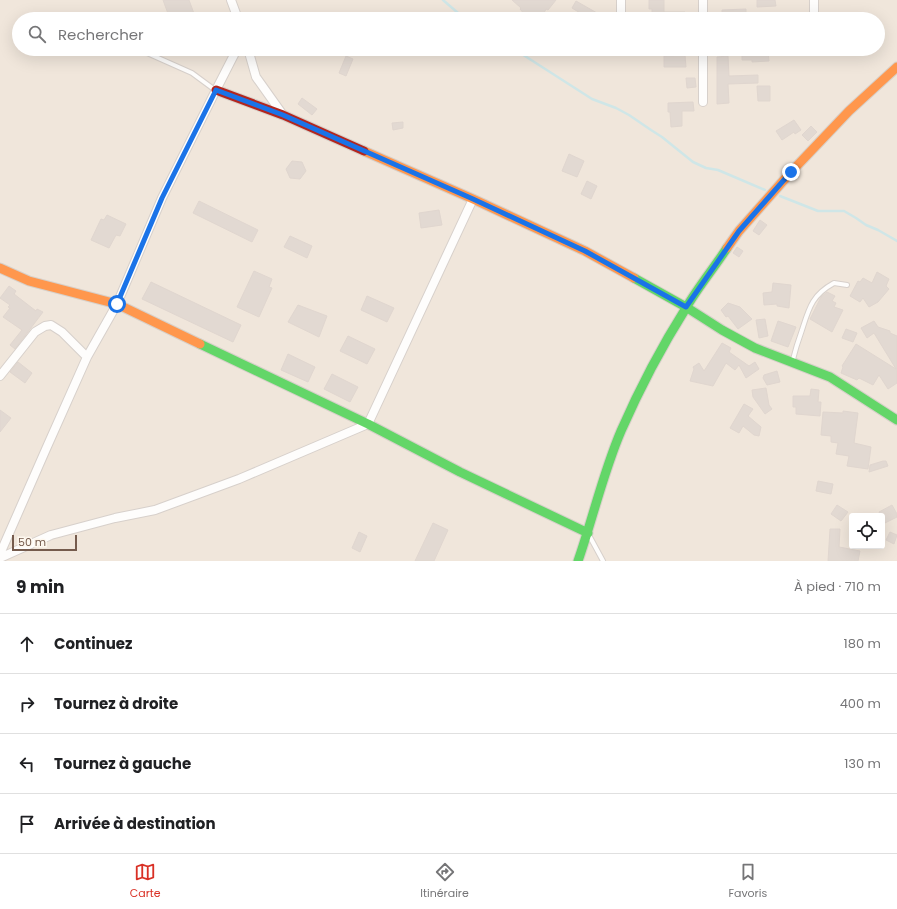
<!DOCTYPE html>
<html lang="fr">
<head>
<meta charset="utf-8">
<style>
  :root { --surface:#fff; --page:#f6f6f6; --text:#202124; --muted:#757577; --line:#e0e0e0; --accent:#d93025 }
  body { margin:0; font-family:Poppins,sans-serif; background:var(--page); color:var(--text) }
  .controls { position:absolute; right:12px; bottom:12px; display:grid; overflow:hidden; border-radius:4px; box-shadow:0 4px 16px #0002 }
  .controls button { width:36px; height:36px; display:grid; place-items:center; padding:0; border:0; border-bottom:1px solid var(--line); background:var(--surface); color:var(--text); font:20px sans-serif }
  .scale { position:absolute; left:12px; bottom:10px; width:65px; box-sizing:border-box; padding-left:4px; border:2px solid #755b4d; border-top:0; font-size:11px; line-height:14px; white-space:nowrap; color:#755b4d; -webkit-text-stroke:3px #fef8ef; paint-order:stroke }
  .stop { position:absolute; width:12px; height:12px; margin:-9px; border:3px solid #1a73e8; border-radius:50%; background:#fff }
  .stop.end { background:#1a73e8; border-color:#fff; box-shadow:0 1px 4px #0008 }
  .list { margin:0; padding:0; list-style:none }
  h2 { display:flex; justify-content:space-between; align-items:center; height:52px; margin:0; padding:0 16px; font-size:17px }
  h2 small { font-size:13px; font-weight:400; color:var(--muted) }
  .list li { display:grid; grid-template-columns:26px 1fr auto; gap:12px; align-items:center; box-sizing:border-box; height:60px; padding:0 16px; border-top:1px solid var(--line) }
  .list b { display:block; font-size:15px; white-space:nowrap }
  .list em { font-size:13px; font-style:normal; color:var(--muted) }
  .icon { flex:none; width:22px; height:22px; fill:none; stroke:currentColor; stroke-width:2; stroke-linecap:round; stroke-linejoin:round }
  .map { position:relative; flex:none; width:897px; height:561px; overflow:hidden }
  .search { position:absolute; background:var(--surface); box-shadow:0 4px 16px #0002; left:12px; right:12px; top:12px; height:44px; display:flex; align-items:center; gap:10px; box-sizing:border-box; padding:0 14px; border-radius:22px; color:var(--muted); font-size:15px }
  .sheet { height:292px; background:var(--surface) }
  nav { display:flex; justify-content:space-around; align-items:center; box-sizing:border-box; height:56px; border-top:1px solid var(--line); background:var(--surface); font-size:11px; color:var(--muted) }
  nav a { display:grid; justify-items:center; gap:2px }
  nav .on { color:var(--accent) }
  .map>svg:first-child { display:block }
  .residential { fill:#f0e6db; fill-rule:evenodd }
  .lines { fill:none; stroke-linecap:round; stroke-linejoin:round }
  .stream { stroke:#cfe6e7; stroke-width:2.5 }
  .building { fill:#e2d9d2; stroke:#e0d6cf }
  .lane-casing { stroke:#d7d0cb; stroke-width:6 }
  .street-casing { stroke:#d7d0cb; stroke-width:10 }
  .fast-casing { stroke:#d7d0c9; stroke-width:11 }
  .slow-casing { stroke:#d7d0c9; stroke-width:11 }
  .jam-casing { stroke:#d7d0c9; stroke-width:11 }
  .lane { stroke:#fefdfc; stroke-width:4 }
  .street { stroke:#fefdfc; stroke-width:8 }
  .fast { stroke:#63d668; stroke-width:9 }
  .slow { stroke:#ff974d; stroke-width:9 }
  .jam { stroke:#b3261e; stroke-width:9 }
  .route { stroke:#1a73e8; stroke-width:5 }
</style>
</head>
<body>
<div class="map">
<svg width="897" height="561" viewBox="0 0 897 561">
  <rect width="100%" height="100%" fill="#f8f3ed"/>
  <path class="residential" d="M0,0h897v561h-897zM19,19h859v30h-859zM852,516h30v30h-30z"/>
  <g class="lines">
    <path class="stream" d="M443,0l22,19
      M514,49l78,50 24,9 13,7 22,15 11,7 31,25 13,6 12,2 47,20
      M780,196l38,15h26l12,7 10,7 12,5 19,11"/>
  </g>
  <path class="building" d="M163,0h26l7,19h-26z
    M512,0h44l-8,10 -2,-1 -5,10h-6l-10,-4 -5,-6 1,-1z
    M649,0h15v12h21v7h-33v-10h-3z
    M757,0h18l1,6 -19,1z
    M576,1l21,12 10,6h-17l-18,-11z
    M746,9v8l-24,1v-8z
    M742,49h11v3l15,-1 1,10 -17,1v-2h-10z
    M685,55l1,12h-22v-11z
    M346,56l7,3 -7,17 -7,-3z
    M728,56l1,20 29,-1v8l-30,1 1,19 -12,1v-47z
    M686,78h9l1,9 -9,1z
    M757,86h13v15h-12z
    M302,98l15,11 -5,6 -14,-11z
    M693,102l1,9h-12v15l-11,1 -1,-15h-2v-9z
    M794,120l7,10 -6,4 -1,-2 -12,8 -6,-9z
    M403,122v6l-10,2 -1,-7z
    M811,126l6,6 -9,9 -6,-6z
    M569,154l15,7 -7,16 -15,-6z
    M292,161l10,1 4,9 -6,8 -10,-1 -4,-9z
    M587,181l10,5 -6,13 -10,-5z
    M199,201l59,29 -6,12 -59,-29z
    M439,210l3,15 -21,3 -2,-15z
    M107,215l19,9 -6,12 -4,-1 -7,13 -18,-8 10,-21 3,1z
    M760,220l7,5 -8,10 -6,-4z
    M290,236l22,10 -5,12 -23,-11z
    M737,247l6,4 -4,6 -6,-4z
    M254,271l18,8 -3,8 3,1 -13,29 -22,-10z
    M877,272l12,7 -3,7 3,3 -11,13 -9,5 -6,-9 -3,4 -10,-6 8,-15 2,1 3,-4 9,5z
    M151,282l90,43 -8,17 -91,-43z
    M773,283l18,2 -2,23 -12,-2v-2l-13,1 -1,-12 9,-1z
    M9,286l7,5 -2,3 22,17 1,-2 6,3 -28,37 -5,-4 12,-15 -19,-13 7,-9 -2,-1 2,-2 -10,-7z
    M827,292l8,4 -3,5 4,2 -2,4 9,3 -11,22 -22,-13 11,-22z
    M367,296l27,12 -7,14 -26,-12z
    M728,303l12,4 12,12 -14,10 -10,-13 -2,1 -5,-7z
    M298,305l29,11 -8,21 -31,-15z
    M765,319l3,17 -9,2 -3,-18z
    M778,321l18,6 -8,20 -17,-6z
    M874,321l4,6 12,4v2l7,3v47l-9,6 -9,-14 -6,10 -14,-7 -2,2 -16,-7 2,-6 -1,-1 14,-22 40,25 -22,-36 -7,5 -6,-10z
    M846,329l11,4 -4,9 -11,-4z
    M348,336l27,13 -8,15 -27,-13z
    M722,343l9,5 -2,4 20,14 6,-4 4,7 -13,9 -7,-13 -4,5 -9,-7 -13,23 -23,-5 4,-12 -1,-2 6,-4 5,8z
    M288,354l27,13 -7,15 -27,-12z
    M18,362l14,11 -7,10 -15,-11z
    M777,371l3,11 -13,3 -4,-7 1,-3z
    M332,374l26,13 -8,15 -26,-13z
    M766,388l3,17 3,4 -7,5 -12,-17 -1,-7z
    M811,389l8,1 -1,12h3l-1,14 -24,-2v-7h-3v-11h17z
    M744,404l9,5 -5,7 13,11 -2,9 -5,-1 -11,-9 -4,7 -9,-5z
    M0,410l11,8 -11,14z
    M843,411l15,2 -4,30 17,4 -3,22 -21,-3 2,-10 -13,-2 2,-11 -7,-1v-6l-10,-1 2,-23 20,1z
    M883,461h3l2,5 -19,6 1,-7z
    M818,481l15,3 -2,10 -15,-3z
    M837,505l11,7 -7,9 -10,-7z
    M892,505l5,9v3l-12,6 -3,-7h-1l-2,-4z
    M433,523l15,7 -14,31h-19z
    M830,529h10l-1,18 21,4 -2,10h-30z
    M359,532l8,4 -7,16 -8,-4z
    M890,532l7,3 -3,9 -8,-4z"/>
  <g class="lines">
    <g class="lane-casing">
      <path id="lane" d="M138,49l54,24 23,17
        M792,363c3,-12 6,-22 10,-33 7,-22 10,-35 32,-47l13,2
        M590,537l13,24"/>
    </g>
    <g class="street-casing">
      <path id="street" d="M231,0l7,19
        M621,0v19
        M814,0v19
        M703,19v-19
        M248,49l8,28 27,38
        M703,102v-53
        M0,376l35,-44 10,-6 6,-1 11,7 25,25
        M0,554l46,-105 41,-92 30,-53 45,-106 54,-108 21,-41
        M0,558l51,-23 64,-17 40,-8 84,-31 129,-55 105,-225"/>
    </g>
    <g class="fast-casing">
      <path id="fast" d="M634,278l52,29 36,23 33,18 75,29 67,43
        M200,344l168,80 92,48 128,61
        M578,561c15,-43 25,-88 43,-130 18,-41 41,-85 65,-123 12,-21 28,-40 41,-60"/>
    </g>
    <g class="slow-casing">
      <path id="slow" d="M364,151l109,48 112,52 49,27
        M727,248l12,-17 52,-59 58,-61 48,-44
        M0,268l29,13 88,23 83,40"/>
    </g>
    <g class="jam-casing">
      <path id="jam" d="M216,90l67,25 81,36"/>
    </g>
    <use href="#lane" class="lane"/>
    <use href="#street" class="street"/>
    <use href="#fast" class="fast"/>
    <use href="#slow" class="slow"/>
    <use href="#jam" class="jam"/>
  </g>
  <g class="lines">
    <path class="route" d="M117,304l45,-106 54,-108 67,25 190,84 112,52 101,56 53,-76 52,-59"/>
  </g>
</svg>
<div class="controls">
<button><svg class="icon" aria-label="locate" viewBox="0 0 24 24"><circle cx="12" cy="12" r="6"/><path d="M12 2v4M12 18v4M2 12h4M18 12h4"/></svg></button>
</div>
<div class="scale">50 m</div>
<div class="stop" style="left:117px;top:304px"></div>
<div class="stop end" style="left:791px;top:172px"></div>
<div class="search"><svg class="icon" aria-label="search" viewBox="0 0 24 24"><circle cx="10" cy="10" r="6"/><path d="M15 15l6 6"/></svg>Rechercher</div>
</div>
<section class="sheet">
<h2>9 min<small>À pied · 710 m</small></h2>
<ul class="list">
<li><svg class="icon" aria-label="ahead" viewBox="0 0 24 24"><path d="M12 20V5M6 11l6-6 6 6"/></svg><div><b>Continuez</b></div><em>180 m</em></li>
<li><svg class="icon" aria-label="right" viewBox="0 0 24 24"><path d="M7 20v-9h11M14 6l5 5-5 5"/></svg><div><b>Tournez à droite</b></div><em>400 m</em></li>
<li><svg class="icon" aria-label="left" viewBox="0 0 24 24"><path d="M17 20v-9H6M10 6l-5 5 5 5"/></svg><div><b>Tournez à gauche</b></div><em>130 m</em></li>
<li><svg class="icon" aria-label="arrive" viewBox="0 0 24 24"><path d="M6 21V4h12l-3 4 3 4H6"/></svg><div><b>Arrivée à destination</b></div></li>
</ul>
</section>
<nav>
<a class="on"><svg class="icon" aria-label="map" viewBox="0 0 24 24"><path d="M3 6l6-2 6 2 6-2v14l-6 2-6-2-6 2zM9 4v14M15 6v14"/></svg>Carte</a>
<a><svg class="icon" aria-label="directions" viewBox="0 0 24 24"><path d="M12 3l9 9-9 9-9-9zM9 14v-3h6M13 9l2 2-2 2"/></svg>Itinéraire</a>
<a><svg class="icon" aria-label="saved" viewBox="0 0 24 24"><path d="M7 4h10v16l-5-4-5 4z"/></svg>Favoris</a>
</nav>
</body>
</html>
